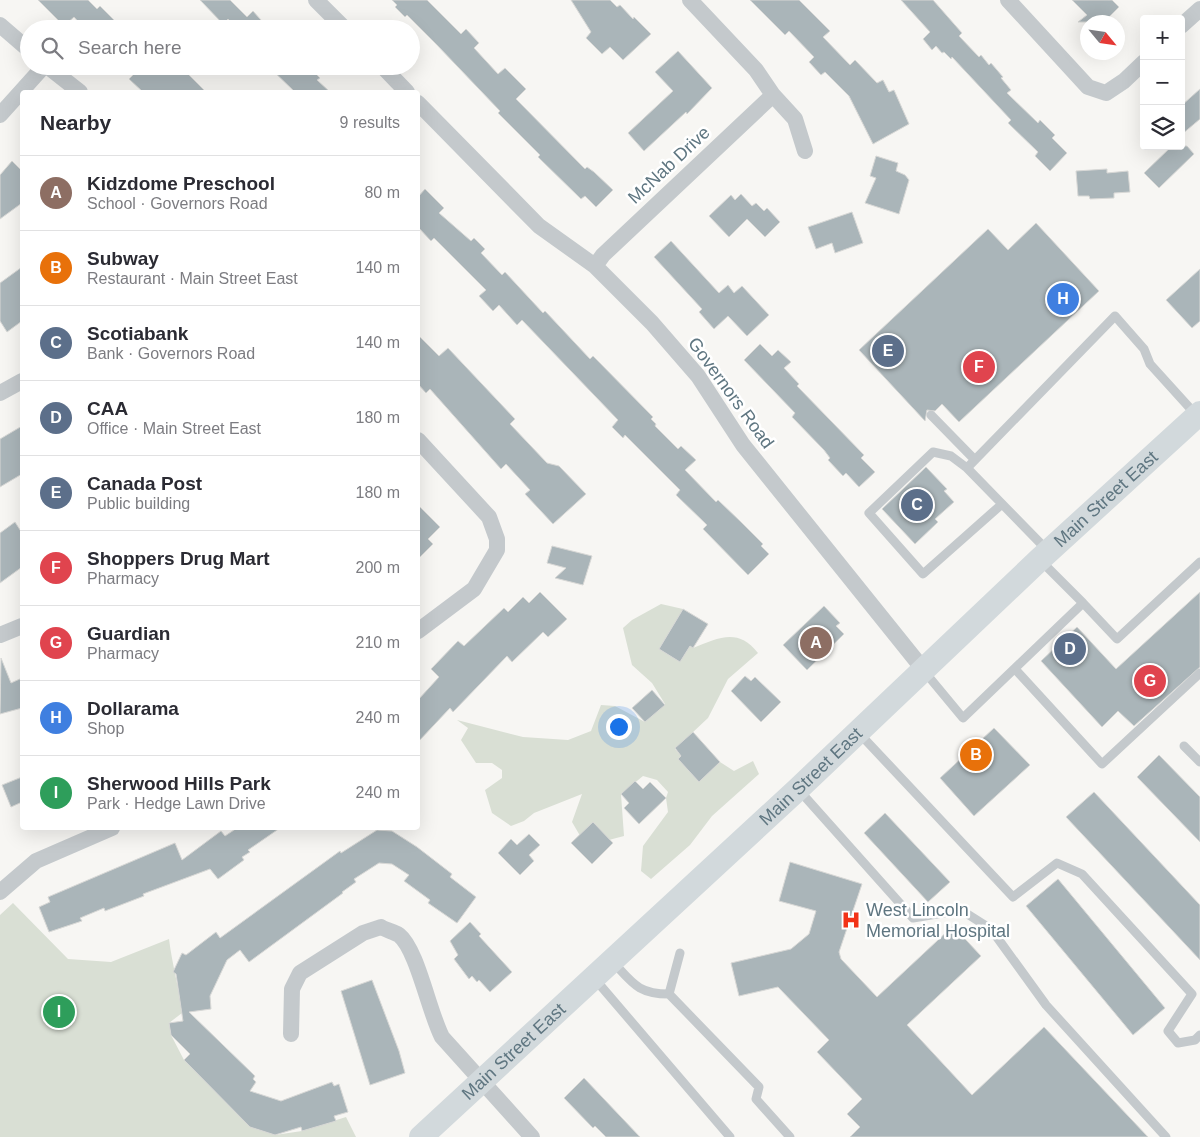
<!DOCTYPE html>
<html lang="en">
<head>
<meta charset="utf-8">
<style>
  :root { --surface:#fff; --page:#f7f7f7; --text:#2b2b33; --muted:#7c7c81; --line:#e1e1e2; --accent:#f23318 }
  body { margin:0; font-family:Helvetica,sans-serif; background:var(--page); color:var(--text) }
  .controls { position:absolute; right:15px; top:15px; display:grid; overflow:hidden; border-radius:5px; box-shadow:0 5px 20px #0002 }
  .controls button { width:45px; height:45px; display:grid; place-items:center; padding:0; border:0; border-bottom:1px solid var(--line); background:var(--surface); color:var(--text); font:25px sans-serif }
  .compass { position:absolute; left:1080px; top:15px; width:45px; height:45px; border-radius:50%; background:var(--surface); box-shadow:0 5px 20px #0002; rotate:119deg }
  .you { position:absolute; left:618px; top:726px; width:18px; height:18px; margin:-12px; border:4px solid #fff; border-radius:50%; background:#1a73e8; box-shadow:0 0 0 8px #1a73e833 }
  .badge { display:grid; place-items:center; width:32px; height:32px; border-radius:50%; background:var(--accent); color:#fff; font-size:16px; font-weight:700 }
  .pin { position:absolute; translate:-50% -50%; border:2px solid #fff; box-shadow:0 1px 5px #0006 }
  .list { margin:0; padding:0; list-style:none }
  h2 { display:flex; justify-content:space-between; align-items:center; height:65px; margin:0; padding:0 20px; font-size:21px }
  h2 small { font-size:16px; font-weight:400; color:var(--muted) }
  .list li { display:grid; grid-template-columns:32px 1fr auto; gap:15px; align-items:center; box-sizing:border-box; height:75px; padding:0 20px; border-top:1px solid var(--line) }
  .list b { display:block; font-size:19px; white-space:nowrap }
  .list p { margin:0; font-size:16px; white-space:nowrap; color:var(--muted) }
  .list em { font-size:16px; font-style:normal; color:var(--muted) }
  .icon { flex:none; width:28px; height:28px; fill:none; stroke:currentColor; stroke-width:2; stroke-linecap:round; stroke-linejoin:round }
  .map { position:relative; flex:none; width:1200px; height:1137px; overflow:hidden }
  .search { position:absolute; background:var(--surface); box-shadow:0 5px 20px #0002; left:20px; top:20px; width:400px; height:55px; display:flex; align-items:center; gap:12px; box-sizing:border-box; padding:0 18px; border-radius:28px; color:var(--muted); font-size:19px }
  .panel { position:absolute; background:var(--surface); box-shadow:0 5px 20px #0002; left:20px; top:90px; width:400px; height:740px; border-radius:5px }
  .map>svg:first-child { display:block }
  .green { fill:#d9dfd4 }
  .building { fill:#aab5b9; stroke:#d8d8d6 }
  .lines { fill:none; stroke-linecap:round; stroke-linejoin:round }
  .lane { stroke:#c4c9cc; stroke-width:9 }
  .street { stroke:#c4c9cc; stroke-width:16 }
  .secondary { stroke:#d2d9dc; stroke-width:24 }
  .labels { text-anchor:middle; stroke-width:5; stroke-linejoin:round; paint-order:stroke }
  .street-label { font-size:18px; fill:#5f7681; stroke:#fff }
  .poi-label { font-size:18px; fill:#5f7681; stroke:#fff; text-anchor:start }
</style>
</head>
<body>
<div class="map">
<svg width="1200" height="1137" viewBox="0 0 1200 1137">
  <rect width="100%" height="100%" fill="#f7f6f3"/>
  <path class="green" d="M661,604l22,5 -24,40 21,13 10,-16 3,2c25,-10 45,-21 65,5l-30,26 -20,39 -33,31 6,7 -3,3 21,23 21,-20 14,9 19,-10 6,13 -47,42 -22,29 -39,34 -10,-8 2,-25 25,-34 -2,-14 2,-6 -11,-12 -14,-4 -22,18 3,42 -38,10 -14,-24 10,-28 -48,19 -10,8 -13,5 -19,-13 -7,-23 17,-12v-8l-10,-7h-16l-15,-23 7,-12 -11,-8 66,17 45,3 23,-9 10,-26 14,1 30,16 20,-18 -13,-21 -20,-18 -9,-37 9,-8z
    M13,903l55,56 43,3 58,-23c3,25 10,49 13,74l-13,10 2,12 13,25 66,67 25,8 27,-4 44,-14 10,20h-356v-222z"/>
  <path class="building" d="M38,0h50l9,9 3,-3 23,23h-38l-11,-12 -10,9z
    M200,0h30l17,17 6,-6 16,18h-35l1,-2 -7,-8 -5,5z
    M392,0h35l34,34 5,-5 13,14 -5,5 24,26 7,-6 21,21 -10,10 69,70 2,-2 7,5 19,18 -17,17 -11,-11 -4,3 -43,-42 2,-2 -42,-42 2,-2 -64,-67 -29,-29 -2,2 -10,-10 2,-2z
    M571,0h39l7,7 3,-2 13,14 1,-2 17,17 -28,26 -13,-13 -8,7 -16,-16 5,-6z
    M750,0h49l31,31 -7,6 27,28 5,-5 22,23 6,-3 6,12 5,-2 15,34 -36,20 -24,-48 -24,-24 -4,3 -12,-13 5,-5 -25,-26 -4,4z
    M901,0h32l29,33 -3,3 20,21 2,-2 8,10 2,-2 12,14 -2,1 10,12 -4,3 31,30 2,-3 15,15 -3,3 15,15 -17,18 -15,-15 3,-4 -30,-29 3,-3 -59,-63 -1,2 -7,-7 -2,1 -6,-7 -4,4 -9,-11 7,-7z
    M1072,0h40l7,7 -15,15h-26l9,-7z
    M678,51l34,37 -25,26 -1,-2 -42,39 -16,-18 45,-42 -18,-19z
    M124,66h56l26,26h-63l-14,-13 4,-4z
    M268,66h40l12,12 -3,2 13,12h-35z
    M1200,89v30l-19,16v-29z
    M1172,146h15l7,8 -35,34 -15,-15z
    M876,156l22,7 -2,8 9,4 4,5 -10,34 -34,-11 11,-25 -6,-2z
    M12,161l10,10v32l-22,16v-44z
    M1107,169v4l21,-2 2,21 -16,1v5l-24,1 -1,-3h-11l-2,-25z
    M425,189l19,19 -5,5 32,28 3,-3 11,11 -4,4 21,22 3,-3 38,41 2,-2 45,48 3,-3 60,61 -2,2 5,5 -1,2 23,23 3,-3 15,14 -11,10 31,32 2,-2 23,22 22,22 -2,2 8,8 -21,21 -45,-46 4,-4 -31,-30 4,-5 -55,-55 -2,3 -11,-11 6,-7 -96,-100 -5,5 -18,-20 -6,6 -14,-15 7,-6 -52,-52 -3,3 -13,-14v-30z
    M741,194l11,12 4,-3 8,8 3,-3 13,14 -15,15 -18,-18 -18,18 -20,-21 22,-21 4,5z
    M852,212l11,31 -28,10 -3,-10 -16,6 -8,-22z
    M1036,223l63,68 -140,131 -17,-18 -7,7 -8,-1 -2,11 -66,-71 129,-121 20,21z
    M671,241l48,52 9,-8 6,8 8,-7 27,29 -22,21 -19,-20 -14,13 -15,-17 3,-3 -48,-52z
    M22,267v54l-15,11 -7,-11v-38z
    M1200,269v52l-8,7 -26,-28z
    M418,335l21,21 9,-8 67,71 -5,5 37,39 12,3 27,28 -33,30 -28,-30 5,-4 -24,-26 -5,5 -71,-80 -4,4 -8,-9z
    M760,344l12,12 6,-6 13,12 -7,6 15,16 -2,2 67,69 -3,3 14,14 -16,15 -13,-14 -3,3 -15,-16 2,-2 -6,-8 -32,-33 3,-4 -51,-53z
    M22,426v48l-22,13v-48z
    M926,467l21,22 -3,2 10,11 -19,17 3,3 -23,22 -33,-35z
    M418,505l22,22 -12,12 5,5 -15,15z
    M15,522l7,11v34l-22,16v-50z
    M552,546l40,10 -9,29 -28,-7 11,-10 -19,-5z
    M540,592l27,27 -19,18 -5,-5 -31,30 -5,-6 -54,56 -3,-4 -32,34v-42l21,-23 -8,-8 27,-28 6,5 40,-38 4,4 15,-15 6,6z
    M1200,592v75l-66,59 -16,-15 -16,16 -61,-66 36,-34 39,42z
    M824,606l16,17 -4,3 8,8 -37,36 -24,-25z
    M683,609l25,15 -15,24 -3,-2 -10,16 -21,-13z
    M1,658l10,25 11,-5v30l-22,6z
    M745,676l6,5 4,-4 26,25 -20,20 -30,-31z
    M652,690l13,15 -20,17 -13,-14z
    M994,728l36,37 -56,51 -34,-38z
    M693,732l27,30 -21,20 -21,-23 3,-3 -6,-8z
    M1159,755l41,42v45l-63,-65z
    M22,777v25l-11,5 -9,-22z
    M635,781l8,8 7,-7 16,16 -27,26 -15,-16 5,-5 -8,-9z
    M1094,792l106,113v55l-134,-143z
    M885,813l65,69 -22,20 -64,-69z
    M593,822l20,21 -21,21 -21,-21z
    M237,828h43l-32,22 2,2 -8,5 2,3 -26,19 -8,-10 -67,25 1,2 -39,15 -1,-3 -24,10 2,3 -33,11 -10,-25 11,-5 -2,-5 127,-54 7,17 39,-29 4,5z
    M377,830l15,1 25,16 35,27 -2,3 26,20 -19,26 -29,-20 2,-3 -26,-19 5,-6 -17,-11 -13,-1 -25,16 2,3 -14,10 1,1 -94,69 -9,-12 -13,10 -17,36 1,13 -22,3 66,64 -2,3 3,3 -6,9 31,10 51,-19 2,4 5,-2 9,28 -14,4 2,5 -34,10 -1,-4 -26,8 -25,-8 -66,-67 6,-6 -19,-19 -2,-12 14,-2 -7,-47 -3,-2 9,-19 4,2 30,-23 4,6 120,-87 1,2z
    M529,834l11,11 -11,10 5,6 -14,14 -22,-22 13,-14 6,6z
    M790,862l72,22 -23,68 2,7 36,38 76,-71 28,30 -74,69 65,70 72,-68 104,110h-298l10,-10 -13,-13 15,-15 -45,-47 12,-12 -51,-53 -39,9 -8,-33 60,-14 18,-15 7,-23 -37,-10z
    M1058,879l107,129 -32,27 -107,-129z
    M470,922l11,12 -2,2 33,36 -22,20 -11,-12 -2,2 -5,-6 -3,3 -15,-20 4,-4 -8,-14z
    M372,980l27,71 6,22 -35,12 -29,-94z
    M584,1078l56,59h-34l-11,-11 -2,2 -29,-30z"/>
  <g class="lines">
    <path class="lane" d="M931,415l44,45
      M967,468l-16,-12 -18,-4 -64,61 54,61 79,-70
      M1048,551l-81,-83 148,-152 29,33 6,15 47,52
      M1083,603l34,36 83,-77
      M1015,669l87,95 98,-91
      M924,671l39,47 120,-115 -43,-43
      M858,732l155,165 44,-34 25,11 110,120 -24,37 10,12 17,-3 5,-5
      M1184,746l16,16
      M798,789l115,129 48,-8 30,19 55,76 120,132
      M612,961c20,21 25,33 57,33l90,93 -3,12 34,38
      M594,978l136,159
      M669,994l11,-41"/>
    <path class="street" d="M316,0l29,29
      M690,0l66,70 17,25 22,24 10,32
      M1008,0l80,87 18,6 18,-12 20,-19
      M0,25l29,25
      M1181,26l19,-17
      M47,66l33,26
      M382,66l25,26
      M418,103l121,123 56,40 57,57 46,53 45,69 180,224
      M0,115l44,-49
      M595,266l8,-11 170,-160
      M0,393l22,-12
      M418,440l71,77 8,22v11l-23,39 -56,42
      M0,635l22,-9
      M0,892l36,-31 76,-33
      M291,1034l1,-45 8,-16 63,-40 18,-6c5,3 13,5 18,8 18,14 30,77 43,102l90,100"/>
    <path class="secondary" id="s1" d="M421,1137l377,-348 241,-229 161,-147"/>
  </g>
  <defs>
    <g id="hospital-bare" transform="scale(1.5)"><path d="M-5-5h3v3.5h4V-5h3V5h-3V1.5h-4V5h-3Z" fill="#f23318" stroke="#fff" stroke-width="2.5" paint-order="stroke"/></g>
  </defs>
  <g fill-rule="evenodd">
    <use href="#hospital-bare" x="851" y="920"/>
  </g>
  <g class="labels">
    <g class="street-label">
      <text transform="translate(669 165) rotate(-43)" y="6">McNab Drive</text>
      <text transform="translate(731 393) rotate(54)" y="6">Governors Road</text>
      <text dy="6" stroke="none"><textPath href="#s1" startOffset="936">Main Street East</textPath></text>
      <text dy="6" stroke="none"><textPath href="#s1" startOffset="531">Main Street East</textPath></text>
      <text dy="6" stroke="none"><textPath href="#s1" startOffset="126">Main Street East</textPath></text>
    </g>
    <g class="poi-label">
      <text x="866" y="916">West Lincoln<tspan x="866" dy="21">Memorial Hospital</tspan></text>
    </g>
  </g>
</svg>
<div class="controls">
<button>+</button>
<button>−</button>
<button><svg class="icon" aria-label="layers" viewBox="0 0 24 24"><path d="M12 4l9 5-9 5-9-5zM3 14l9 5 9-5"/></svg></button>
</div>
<svg class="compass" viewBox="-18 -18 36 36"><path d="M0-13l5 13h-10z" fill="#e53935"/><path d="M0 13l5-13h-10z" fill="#7c7c81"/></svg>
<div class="you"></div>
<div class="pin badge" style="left:816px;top:643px;background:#8d6e63">A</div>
<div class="pin badge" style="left:976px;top:755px;background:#e8710a">B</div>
<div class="pin badge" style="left:917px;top:505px;background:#5c6f8a">C</div>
<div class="pin badge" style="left:1070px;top:649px;background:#5c6f8a">D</div>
<div class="pin badge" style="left:888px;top:351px;background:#5c6f8a">E</div>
<div class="pin badge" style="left:979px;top:367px;background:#e0444e">F</div>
<div class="pin badge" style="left:1150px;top:681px;background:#e0444e">G</div>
<div class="pin badge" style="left:1063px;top:299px;background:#3f7fe0">H</div>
<div class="pin badge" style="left:59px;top:1012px;background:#2e9e5b">I</div>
<div class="search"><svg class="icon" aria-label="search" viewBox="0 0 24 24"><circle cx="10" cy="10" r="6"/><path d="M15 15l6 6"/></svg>Search here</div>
<section class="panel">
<h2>Nearby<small>9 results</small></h2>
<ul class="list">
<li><span class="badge" style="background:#8d6e63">A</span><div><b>Kidzdome Preschool</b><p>School · Governors Road</p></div><em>80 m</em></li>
<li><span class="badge" style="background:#e8710a">B</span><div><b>Subway</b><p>Restaurant · Main Street East</p></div><em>140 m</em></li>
<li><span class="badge" style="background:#5c6f8a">C</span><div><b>Scotiabank</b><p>Bank · Governors Road</p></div><em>140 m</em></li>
<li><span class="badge" style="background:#5c6f8a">D</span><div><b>CAA</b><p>Office · Main Street East</p></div><em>180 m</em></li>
<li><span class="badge" style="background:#5c6f8a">E</span><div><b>Canada Post</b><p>Public building</p></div><em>180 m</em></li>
<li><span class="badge" style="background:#e0444e">F</span><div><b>Shoppers Drug Mart</b><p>Pharmacy</p></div><em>200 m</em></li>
<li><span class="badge" style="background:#e0444e">G</span><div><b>Guardian</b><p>Pharmacy</p></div><em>210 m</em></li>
<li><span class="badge" style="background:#3f7fe0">H</span><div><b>Dollarama</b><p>Shop</p></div><em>240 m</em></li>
<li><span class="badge" style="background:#2e9e5b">I</span><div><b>Sherwood Hills Park</b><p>Park · Hedge Lawn Drive</p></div><em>240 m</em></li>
</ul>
</section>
</div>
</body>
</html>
